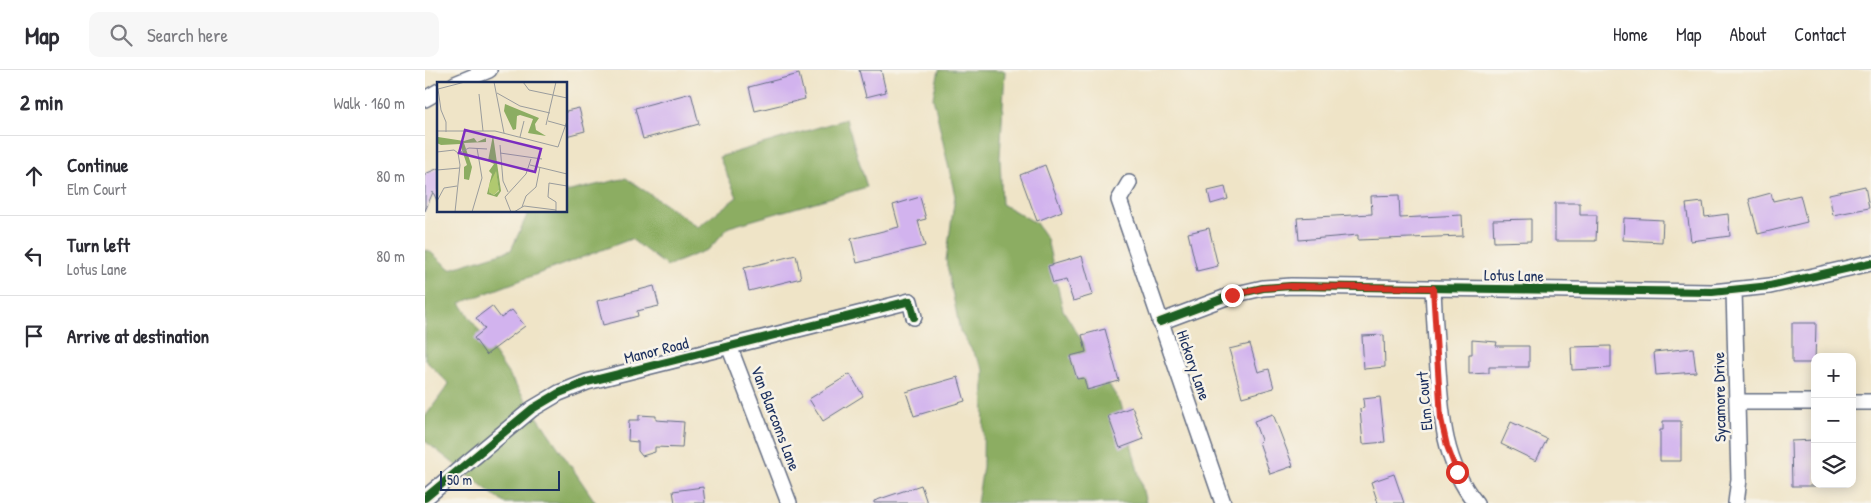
<!DOCTYPE html>
<html lang="en">
<head>
<meta charset="utf-8">
<style>
  :root { --surface:#fff; --page:#f7f7f7; --text:#2b2b33; --muted:#7c7c81; --line:#e1e1e2 }
  body { margin:0; font-family:"Patrick Hand",sans-serif; background:var(--page); color:var(--text) }
  .controls { position:absolute; right:15px; bottom:15px; display:grid; overflow:hidden; border-radius:10px; box-shadow:0 2px 12px #0003 }
  .controls button { width:45px; height:45px; display:grid; place-items:center; padding:0; border:0; border-bottom:1px solid var(--line); background:var(--surface); color:var(--text); font:25px sans-serif }
  .scale { position:absolute; left:15px; bottom:12px; width:120px; box-sizing:border-box; padding-left:5px; border:2px solid #1b2f5e; border-top:0; font-size:14px; line-height:18px; white-space:nowrap; color:#1b2f5e; -webkit-text-stroke:4px #f7f3e8; paint-order:stroke }
  .stop { position:absolute; width:15px; height:15px; margin:-11px; border:4px solid #d93025; border-radius:50%; background:#fff }
  .stop.end { background:#d93025; border-color:#fff; box-shadow:0 1px 5px #0008 }
  .list { margin:0; padding:0; list-style:none }
  h2 { display:flex; justify-content:space-between; align-items:center; height:65px; margin:0; padding:0 20px; font-size:21px }
  h2 small { font-size:16px; font-weight:400; color:var(--muted) }
  .list li { display:grid; grid-template-columns:32px 1fr auto; gap:15px; align-items:center; box-sizing:border-box; height:80px; padding:0 20px; border-top:1px solid var(--line) }
  .list b { display:block; font-size:19px; white-space:nowrap }
  .list p { margin:0; font-size:16px; white-space:nowrap; color:var(--muted) }
  .list em { font-size:16px; font-style:normal; color:var(--muted) }
  .icon { flex:none; width:28px; height:28px; fill:none; stroke:currentColor; stroke-width:2; stroke-linecap:round; stroke-linejoin:round }
  .map { position:relative; flex:none; width:1446px; height:433px; overflow:hidden }
  header { display:flex; align-items:center; gap:30px; box-sizing:border-box; height:70px; padding:0 25px; background:var(--surface); border-bottom:1px solid var(--line) }
  header strong { font-size:24px }
  nav { display:flex; gap:28px; margin-inline-start:auto; font-size:18px }
  .search { width:350px; height:45px; background:var(--page); display:flex; align-items:center; gap:12px; box-sizing:border-box; padding:0 18px; border-radius:10px; color:var(--muted); font-size:19px }
  main { display:flex }
  aside { flex:1; background:var(--surface) }
  .map>svg:first-child { display:block }
  .forest { fill:#8cad62; stroke:#546e60 }
  .building { fill:#d2b3ee }
  .lines { fill:none; stroke-linecap:round; stroke-linejoin:round }
  .minor-casing { stroke:#656e83; stroke-width:18 }
  .minor { stroke:#fff; stroke-width:15 }
  .cycleway-casing { stroke:#f7f3e8; stroke-width:11 }
  .cycleway { stroke:#1b5e20; stroke-width:8 }
  .route { stroke:#d93025; stroke-width:6 }
  .labels { text-anchor:middle; stroke-width:5; stroke-linejoin:round; paint-order:stroke }
  .street-label { font-size:16px; fill:#1b2f5e; stroke:#f7f3e8 }
  .inset-road { fill:none; stroke:#9a9c9d; stroke-width:1 }
  .view { fill:#7b2cbf; fill-opacity:0.15; stroke:#7b2cbf; stroke-width:2.5 }
  .inset-edge { fill:none; stroke:#1b2f5e; stroke-width:2.5 }
</style>
</head>
<body>
<header>
<strong>Map</strong>
<div class="search"><svg class="icon" aria-label="search" viewBox="0 0 24 24"><circle cx="10" cy="10" r="6"/><path d="M15 15l6 6"/></svg>Search here</div>
<nav><a>Home</a><a>Map</a><a>About</a><a>Contact</a></nav>
</header>
<main>
<aside>
<h2>2 min<small>Walk · 160 m</small></h2>
<ul class="list">
<li><svg class="icon" aria-label="ahead" viewBox="0 0 24 24"><path d="M12 20V5M6 11l6-6 6 6"/></svg><div><b>Continue</b><p>Elm Court</p></div><em>80 m</em></li>
<li><svg class="icon" aria-label="left" viewBox="0 0 24 24"><path d="M17 20v-9H6M10 6l-5 5 5 5"/></svg><div><b>Turn left</b><p>Lotus Lane</p></div><em>80 m</em></li>
<li><svg class="icon" aria-label="arrive" viewBox="0 0 24 24"><path d="M6 21V4h12l-3 4 3 4H6"/></svg><div><b>Arrive at destination</b></div></li>
</ul>
</aside>
<div class="map">
<svg width="1446" height="433" viewBox="0 0 1446 433">
  <rect width="100%" height="100%" fill="#f7f3e8"/>
  <filter id="ink" filterUnits="userSpaceOnUse"><feTurbulence type="fractalNoise" baseFrequency=".02" numOctaves="2"/><feDisplacementMap in="SourceGraphic" scale="10" xChannelSelector="R" yChannelSelector="G"/><feConvolveMatrix kernelMatrix="1 2 1 2 8 2 1 2 1" color-interpolation-filters="sRGB"/></filter>
  <filter id="wash" filterUnits="userSpaceOnUse"><feTurbulence type="fractalNoise" baseFrequency=".0096" numOctaves="4" result="noise"/><feDisplacementMap in="SourceGraphic" scale="20" xChannelSelector="R" yChannelSelector="G"/><feGaussianBlur stdDeviation="1.12" result="paint"/><feColorMatrix in="noise" values="0 0 0 0 0 0 0 0 0 0 0 0 0 0 0 0 0 1.4 0 .05"/><feComposite in="paint" operator="in"/></filter>
  <g filter="url(#wash)">
    <rect width="100%" height="100%" fill="#efe4c7"/>
    <path class="forest" d="M514,0l66,1 -5,86 2,47 34,19 11,16 16,71 58,94 25,99h-169l6,-36 1,-97 -24,-39 -14,-71 9,-64 -22,-99z
      M421,49l21,68 -138,40 -20,22 -42,17 -36,-27 -171,64 136,200h-92l-79,-62v-24l24,-33 -24,-24v-109l3,-1 22,19 61,-19 18,-39h37v-19l60,-14 72,49 39,-30 -18,-40z"/>
    <g id="blocks">
      <path class="building" d="M434,0h22l5,22 -20,5z
        M374,4l6,25 -50,12 -6,-24z
        M266,23l8,31 -56,15 -8,-31z
        M154,38l6,23 -19,5v-25z
        M620,95l17,46 -25,10 -17,-46z
        M14,98v37l-6,-13 -8,19v-37z
        M1440,116l4,22 -36,7 -4,-21z
        M800,117l3,12 -17,5 -3,-13z
        M1346,123l2,8 27,-6 7,27 -49,12 -9,-35z
        M974,125l1,23 62,-3 1,21 -105,4v-5l-59,5 -2,-22 75,-4 -1,-18z
        M495,127l6,22 -8,2 7,25 -68,17 -6,-24 48,-12 -6,-22z
        M1278,132l2,15 23,-3 2,22 -39,5 -5,-37z
        M1130,133h25v12h17l-1,26h-41z
        M1199,148l39,2 -1,22 -39,-2z
        M1106,149v22l-37,1 -1,-22z
        M784,158l9,38 -21,5 -9,-38z
        M371,185l5,23 -52,13 -5,-23z
        M657,186l11,39 -20,6 -7,-21 -13,3 -5,-17z
        M229,216l5,20 -22,5 1,5 -35,9 -6,-24z
        M67,236l9,12 11,-8 13,16 -39,29 -12,-17 11,-9 -9,-11z
        M1367,253h24l-1,40h-23z
        M680,259l14,52 -32,9 -3,-12 -7,1 -7,-23 16,-4 -4,-17z
        M959,265l1,32 -21,2 -2,-33z
        M1047,270l25,2 -1,4h33v21h-40v6l-20,1v-20h3z
        M825,274l8,28 11,-3 5,19 -32,9 -13,-48z
        M1186,276v22l-39,2 -1,-23z
        M1268,278l3,24 -40,3 -2,-23z
        M425,304l13,22 -40,25 -14,-22z
        M533,307l7,24 -51,15 -8,-24z
        M955,327l5,45 -22,2 -3,-35 4,-1 -1,-9z
        M707,337l12,32 -24,9 -12,-32z
        M848,344l20,52 -23,8 -11,-32 2,-2 -7,-19z
        M214,345l17,1v4l28,2 -2,26 -27,-1v5l-13,4 -4,-5v-9l-10,-1 1,-21h10z
        M1238,351h18v40h-21v-31h3z
        M1086,352l36,17 -11,22 -35,-17z
        M1390,370v46h-23l-1,-45z
        M969,404l10,29h-26l-7,-21z
        M496,415l6,18h-53v-2z
        M278,417l2,16h-30l-2,-12z"/>
    </g>
  </g>
  <g filter="url(#ink)">
    <use href="#blocks" fill-opacity="0" stroke="#656e83" stroke-width="1"/>
    <g class="lines">
      <g class="minor-casing">
        <path id="minor" d="M30,14l34,-14
          M0,29l14,-8
          M704,113l-10,17 104,303
          M1008,218c1,27 3,54 5,81 3,47 6,95 38,134
          M1309,220l5,189 -3,24
          M735,252l72,-27 31,-7 28,-2 421,6 58,-6 101,-23
          M304,276l60,157
          M1312,332h78
          M1427,332h19
          M0,428l107,-89 27,-16 28,-11 323,-81 4,16"/>
      </g>
      <use href="#minor" class="minor"/>
      <g class="cycleway-casing">
        <path id="cycleway" d="M735,252l72,-27 31,-7 28,-2 421,6 58,-6 101,-23
          M0,428l107,-89 27,-16 28,-11 323,-81 4,16"/>
      </g>
      <use href="#cycleway" class="cycleway"/>
    </g>
  </g>
  <g class="lines" filter="url(#ink)">
    <path class="route" d="M807,225l31,-7 28,-2 142,2 8,131 6,27 10,26"/>
  </g>
  <g class="labels">
    <g class="street-label">
      <text transform="translate(1089 205) rotate(1)" y="6">Lotus Lane</text>
      <text transform="translate(231 280) rotate(-14)" y="6">Manor Road</text>
      <text transform="translate(769 295) rotate(71)" y="6">Hickory Lane</text>
      <text transform="translate(1294 327) rotate(-91)" y="6">Sycamore Drive</text>
      <text transform="translate(999 331) rotate(-95)" y="6">Elm Court</text>
      <text transform="translate(351 348) rotate(69)" y="6">Van Blarcoms Lane</text>
    </g>
  </g>
  <g transform="translate(12 12)">
    <rect width="130" height="130" fill="#efe4c7"/>
    <path d="M59,88l3,20 -5,5 -5,-3v-7l4,-13z" fill="#b0c96f"/>
    <path d="M68,22l34,14 -4,6 1,6 10,6 -18,-3 5,-14 -13,-4 -3,1 -1,13 -3,1 -9,-19zM56,53l8,56 -4,6 -10,-3 5,-20 -3,-3 5,-7 -6,-3zM59,89l3,20 -5,4 -5,-3v-7zM1,55l26,4 10,-3 3,4 9,-4v4l-22,1 8,24 -3,13 -5,-1v-12l3,-2 -7,-21 -19,1 -4,-2z" fill="#8cad62" fill-rule="evenodd"/>
    <path class="inset-road" d="M57,0l10,51M86,0l6,8 38,8M1,7l3,21 5,12v10M1,7l27,-7M60,11l23,13 30,7M42,12l4,37M111,39l18,5M109,43l10,-43M0,49h58l63,16 9,-26M83,55l4,-16M63,63l3,36 5,11M0,70l17,-2 4,3 2,12 -5,47M21,71l11,-5 18,1M63,71l42,6M93,83l37,9M0,88l23,-2M0,119l7,-13 13,-2M85,125l4,-11 10,-9 4,-20M35,130l10,-34 -5,-30M74,130l-6,-15 21,-23 5,-15M77,130l10,-6 32,4M119,130v-10l-8,-5 1,-14 18,3"/>
    <path class="view" d="M28,48l76,19 -6,23 -76,-19z"/>
    <rect width="130" height="130" class="inset-edge"/>
  </g>
</svg>
<div class="controls">
<button>+</button>
<button>−</button>
<button><svg class="icon" aria-label="layers" viewBox="0 0 24 24"><path d="M12 4l9 5-9 5-9-5zM3 14l9 5 9-5"/></svg></button>
</div>
<div class="scale">50 m</div>
<div class="stop" style="left:1032px;top:402px"></div>
<div class="stop end" style="left:807px;top:225px"></div>
</div>
</main>
</body>
</html>
